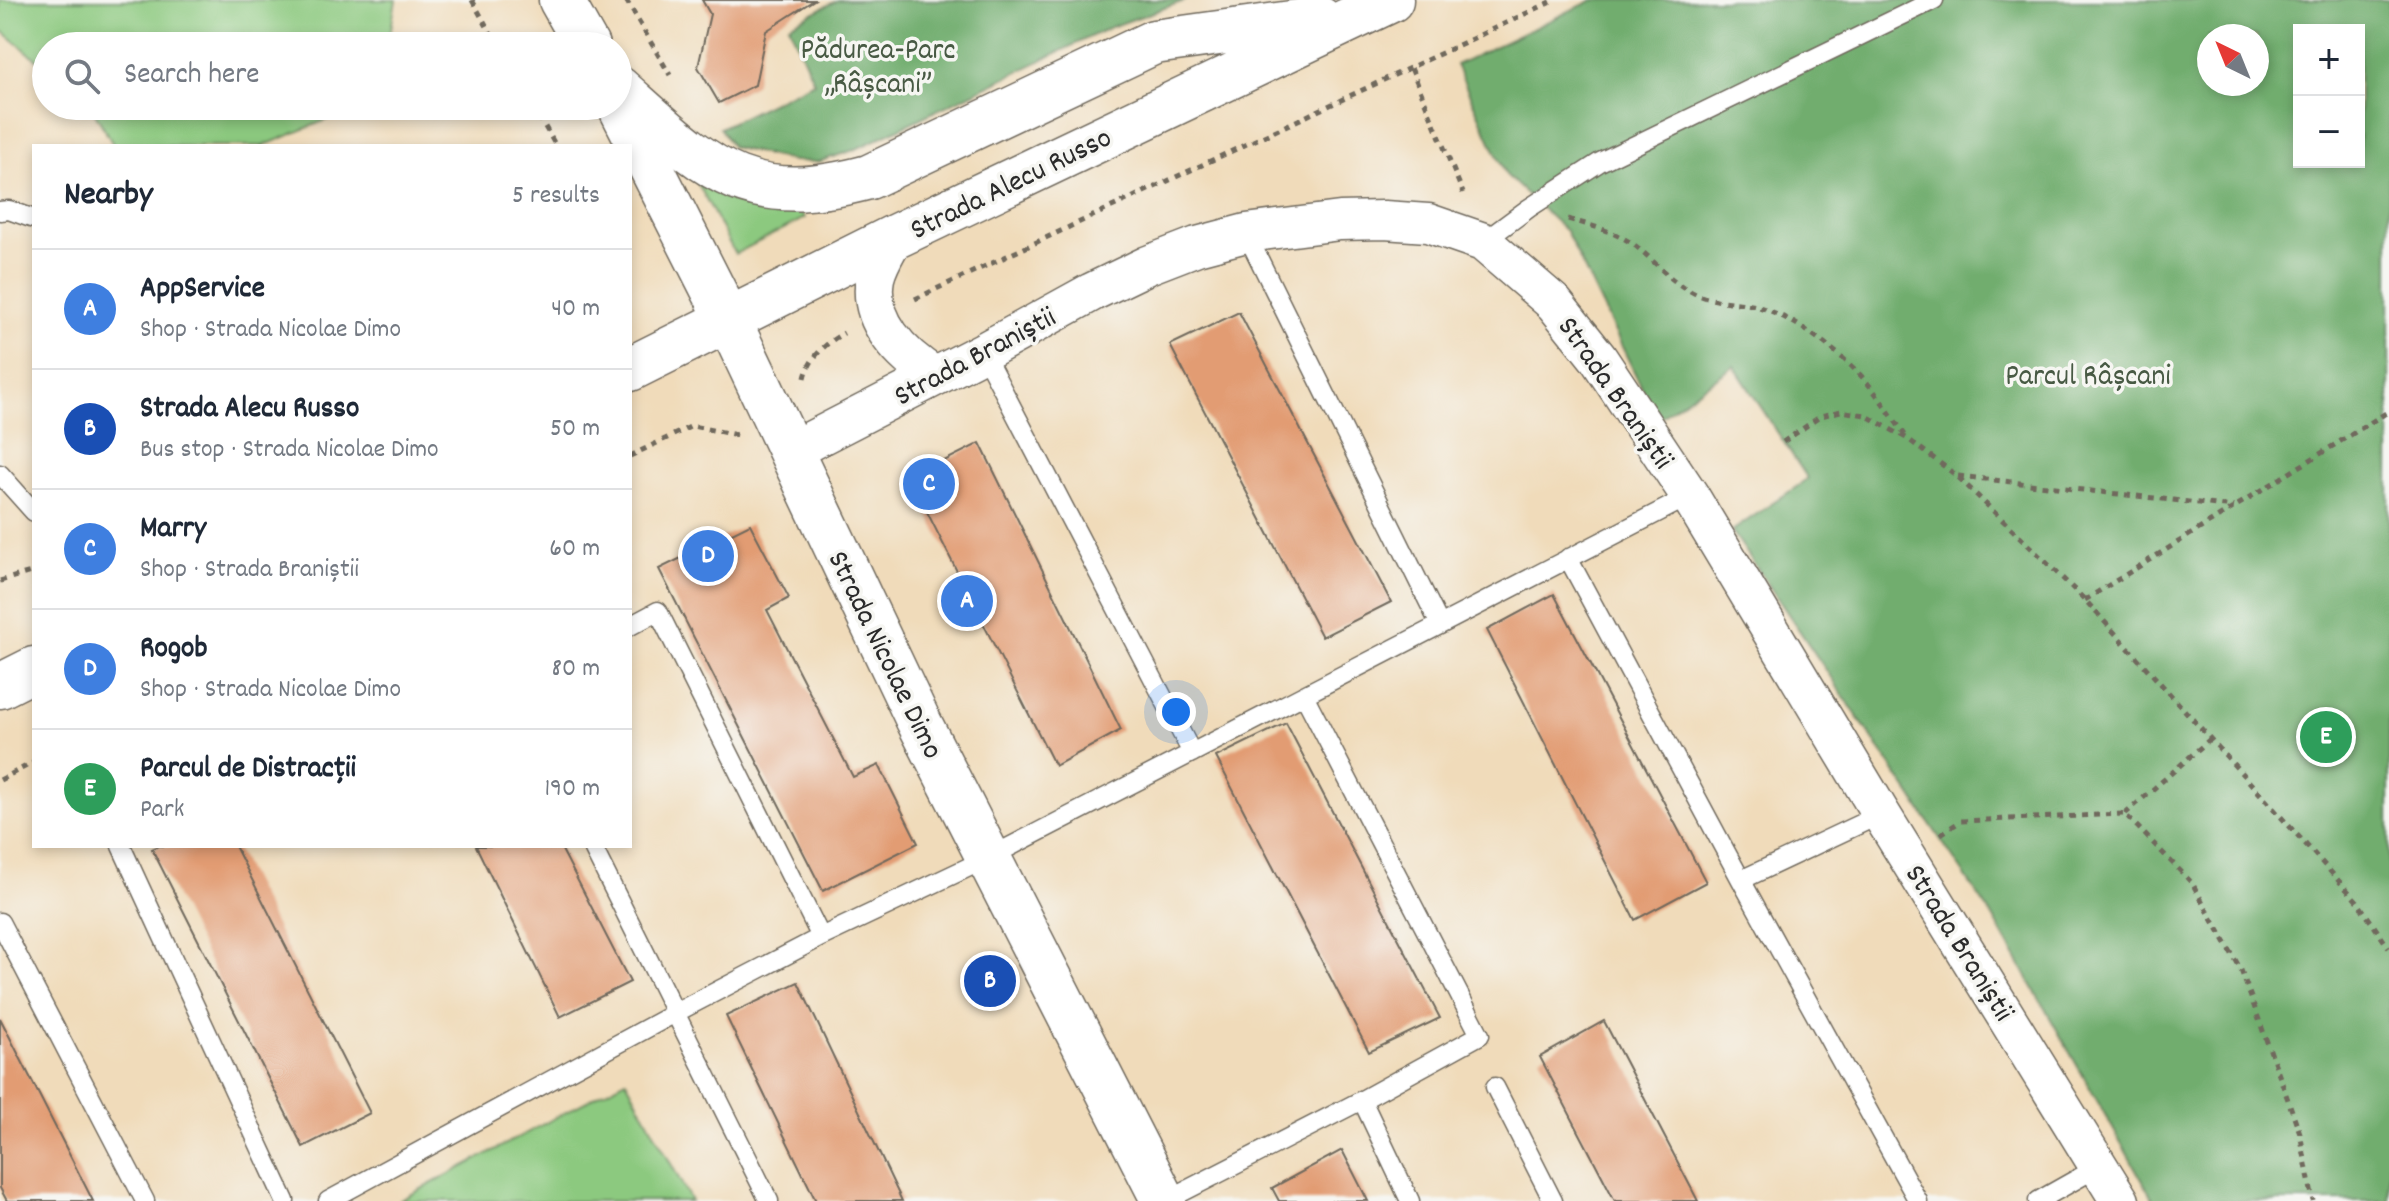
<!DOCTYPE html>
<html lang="en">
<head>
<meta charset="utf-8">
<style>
  :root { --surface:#fff; --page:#f6f6f7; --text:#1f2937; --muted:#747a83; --line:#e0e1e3; --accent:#b5179e }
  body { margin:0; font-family:Dekko,sans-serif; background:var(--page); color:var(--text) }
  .controls { position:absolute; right:24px; top:24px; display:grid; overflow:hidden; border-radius:0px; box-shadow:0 4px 12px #0003 }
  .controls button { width:72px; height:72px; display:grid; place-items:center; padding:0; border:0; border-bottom:2px solid var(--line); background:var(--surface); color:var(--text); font:40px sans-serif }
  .compass { position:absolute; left:2197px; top:24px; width:72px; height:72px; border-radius:50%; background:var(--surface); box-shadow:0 4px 12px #0003; rotate:317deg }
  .you { position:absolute; left:1176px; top:712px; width:28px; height:28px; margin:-20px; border:6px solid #fff; border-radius:50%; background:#1a73e8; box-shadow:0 0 0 12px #1a73e833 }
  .badge { display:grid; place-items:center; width:52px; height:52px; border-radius:50%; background:var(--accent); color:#fff; font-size:26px; font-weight:700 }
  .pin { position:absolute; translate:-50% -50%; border:4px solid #fff; box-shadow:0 2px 8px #0006 }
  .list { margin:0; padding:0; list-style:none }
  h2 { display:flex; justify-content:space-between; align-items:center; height:104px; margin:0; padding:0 32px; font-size:34px }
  h2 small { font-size:26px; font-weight:400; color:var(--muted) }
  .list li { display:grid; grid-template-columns:52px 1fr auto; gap:24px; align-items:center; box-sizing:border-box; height:120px; padding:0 32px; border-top:2px solid var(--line) }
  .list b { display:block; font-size:30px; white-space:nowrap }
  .list p { margin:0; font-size:26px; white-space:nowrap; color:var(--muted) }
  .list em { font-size:26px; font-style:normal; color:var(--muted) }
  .icon { flex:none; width:44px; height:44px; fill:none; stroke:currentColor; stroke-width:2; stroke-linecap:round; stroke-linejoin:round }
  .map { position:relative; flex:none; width:2389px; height:1201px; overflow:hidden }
  .search { position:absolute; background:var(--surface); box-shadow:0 4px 12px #0003; left:32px; top:32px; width:600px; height:88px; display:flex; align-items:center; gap:20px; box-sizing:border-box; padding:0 28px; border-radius:44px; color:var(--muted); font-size:30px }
  .panel { position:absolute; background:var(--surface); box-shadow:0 4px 12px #0003; left:32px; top:144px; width:600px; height:704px; border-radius:0px }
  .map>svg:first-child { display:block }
  .green { fill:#8cc97f; stroke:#5c7a55; stroke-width:2 }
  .forest { fill:#71ad6e; stroke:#4e6c4c; stroke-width:2; fill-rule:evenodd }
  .building { fill:#e29c73 }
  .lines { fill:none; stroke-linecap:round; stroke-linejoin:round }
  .lane-casing { stroke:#70695d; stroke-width:21 }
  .street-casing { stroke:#70695d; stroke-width:41 }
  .secondary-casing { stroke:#70695d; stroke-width:47 }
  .primary-casing { stroke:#70695d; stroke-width:47 }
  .path { stroke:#70695d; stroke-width:5; stroke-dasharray:6 6; stroke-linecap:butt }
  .lane { stroke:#fff; stroke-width:18 }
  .street { stroke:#fff; stroke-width:38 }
  .secondary { stroke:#fff; stroke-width:44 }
  .primary { stroke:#fff; stroke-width:44 }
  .labels { text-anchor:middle; stroke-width:7; stroke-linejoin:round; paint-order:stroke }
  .park-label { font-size:30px; fill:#485a44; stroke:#f6f6f2 }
  .street-label { font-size:30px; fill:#2b2b2b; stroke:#f6f6f2 }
</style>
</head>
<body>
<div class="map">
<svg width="2389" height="1201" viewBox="0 0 2389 1201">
  <rect width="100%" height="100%" fill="#f6f6f2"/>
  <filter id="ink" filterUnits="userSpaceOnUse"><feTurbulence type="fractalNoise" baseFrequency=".0125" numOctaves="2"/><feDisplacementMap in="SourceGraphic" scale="16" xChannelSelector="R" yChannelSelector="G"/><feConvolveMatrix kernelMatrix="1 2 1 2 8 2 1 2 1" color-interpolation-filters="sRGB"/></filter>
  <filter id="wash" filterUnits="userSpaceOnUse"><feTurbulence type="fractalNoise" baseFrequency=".006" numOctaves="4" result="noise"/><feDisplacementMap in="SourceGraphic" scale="32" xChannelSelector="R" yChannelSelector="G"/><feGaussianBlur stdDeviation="1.8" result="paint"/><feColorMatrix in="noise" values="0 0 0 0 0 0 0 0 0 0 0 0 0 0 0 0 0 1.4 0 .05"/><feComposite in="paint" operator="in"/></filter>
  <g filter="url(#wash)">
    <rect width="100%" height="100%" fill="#f0dbba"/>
    <path class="green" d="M0,0h396l-8,46h-342v21l-46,-38z
      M91,106h269l-97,40h-149z
      M696,180c34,20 67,31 106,33l3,5 -70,36z
      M626,1080l65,121h-292z"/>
    <path class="forest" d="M838,0h349l-76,27 -257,123 -36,12 -25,-1 -61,-14 -12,-19 94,-46 -25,-57z
      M1593,0h796v1201h-235l-161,-284 -261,-386 76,-52 -74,-113 -77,53 -91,-188 -60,-56 -50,-110zM2299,30h60v132h-60zM2209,36h48v48h-48z"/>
    <g id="blocks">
      <path class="building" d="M702,0h112l-48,31 -11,54 -36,18 -21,-36 12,-53z
        M1239,312l152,290 -69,35 -152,-292z
        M980,443l141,287 -66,36 -145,-288z
        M750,524l39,74 -22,12 86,167 26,-12 39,78 -95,48 -164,-322z
        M1554,594l152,288 -71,38 -148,-290z
        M1286,723l154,295 -71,34 -153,-295z
        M159,846h76l135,267 -67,34 -151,-298z
        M476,846h84l70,136 -70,35z
        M798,982l104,219h-86l-90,-185z
        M0,1018l93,183h-86l-7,-13z
        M1604,1021l94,180h-83l-75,-144z
        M1342,1150l26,51h-89l-7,-13z"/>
    </g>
  </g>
  <g filter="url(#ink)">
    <use href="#blocks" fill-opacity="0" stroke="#70695d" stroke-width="2"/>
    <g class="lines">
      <g class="lane-casing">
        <path id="lane" d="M0,211l9,-1 25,9
          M1246,233l194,392
          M1483,242l46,-34 71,-46 334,-162
          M983,352l209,401
          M0,474l34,38
          M1568,558l173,322 177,321
          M630,626l28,-15 163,326
          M1304,695l176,340 -118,65
          M121,846l164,355
          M592,846l177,355
          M1741,880l140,-66
          M0,922l145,279
          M1495,1087l58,114
          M328,1201l347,-188 146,-76 167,-79 702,-362
          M1165,1201l197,-101 48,101
          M2038,1201l62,-35"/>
      </g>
      <g class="street-casing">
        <path id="street" d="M894,237c-7,13 -16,27 -19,41 -8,43 27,78 60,98
          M789,452l194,-100 109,-60 56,-27 49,-19 49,-13 94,-12 44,-1 44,3 55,19 71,61 44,55 92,138 191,318 239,387"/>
      </g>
      <g class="secondary-casing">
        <path id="secondary" d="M561,0l26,46
          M618,102l110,217 190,401 246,481"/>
      </g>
      <g class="primary-casing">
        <path id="primary" d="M618,88c89,79 125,123 251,89l285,-135 166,-23
          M630,369l264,-132 497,-237
          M0,686l34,-17"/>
      </g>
      <path class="path" d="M472,0l26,46
        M626,0l44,75
        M1411,68l52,125
        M533,106l23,40
        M1568,219c23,7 40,10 62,23 24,16 36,38 66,52 20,9 40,7 60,12 37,10 89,49 113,79 13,16 24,33 36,50
        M915,299l640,-299
        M805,378c4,-20 22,-36 39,-45
        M1783,442l38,-26 20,-5 24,4 43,24 49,37 128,124 272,301 32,47
        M630,456l62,-30 45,9
        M1958,476l276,31
        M0,581l34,-10
        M2085,600l304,-189
        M0,780l34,-18
        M2125,814l85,-75
        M1941,834l20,-13 164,-7 67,69 49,87 59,163 13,68"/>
      <use href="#lane" class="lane"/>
      <use href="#street" class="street"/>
      <use href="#secondary" class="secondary"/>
      <use href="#primary" class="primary"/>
    </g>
  </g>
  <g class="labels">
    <g class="park-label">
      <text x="878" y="58">Pădurea-Parc<tspan x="878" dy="34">„Râșcani”</tspan></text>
      <text x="2088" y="384">Parcul Râșcani</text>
    </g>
    <g class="street-label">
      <text transform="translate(1010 182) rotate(-26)" y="10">Strada Alecu Russo</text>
      <text transform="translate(974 355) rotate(-28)" y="10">Strada Braniștii</text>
      <text transform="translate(1617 392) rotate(55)" y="10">Strada Braniștii</text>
      <text transform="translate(887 654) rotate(64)" y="10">Strada Nicolae Dimo</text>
      <text transform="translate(1961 942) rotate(58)" y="10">Strada Braniștii</text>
    </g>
  </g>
</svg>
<div class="controls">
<button>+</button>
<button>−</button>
</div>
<svg class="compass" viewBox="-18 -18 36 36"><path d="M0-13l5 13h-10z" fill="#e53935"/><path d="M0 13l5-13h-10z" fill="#747a83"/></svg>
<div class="you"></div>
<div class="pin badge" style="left:967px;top:601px;background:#3f7fe0">A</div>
<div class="pin badge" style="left:990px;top:981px;background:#1a4fb4">B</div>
<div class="pin badge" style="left:929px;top:484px;background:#3f7fe0">C</div>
<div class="pin badge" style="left:708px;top:556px;background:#3f7fe0">D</div>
<div class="pin badge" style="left:2326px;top:737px;background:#2e9e5b">E</div>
<div class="search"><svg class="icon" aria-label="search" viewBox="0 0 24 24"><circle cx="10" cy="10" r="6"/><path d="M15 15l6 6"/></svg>Search here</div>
<section class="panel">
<h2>Nearby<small>5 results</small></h2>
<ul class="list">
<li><span class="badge" style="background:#3f7fe0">A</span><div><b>AppService</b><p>Shop · Strada Nicolae Dimo</p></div><em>40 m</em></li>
<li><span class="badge" style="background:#1a4fb4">B</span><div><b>Strada Alecu Russo</b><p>Bus stop · Strada Nicolae Dimo</p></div><em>50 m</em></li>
<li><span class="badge" style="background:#3f7fe0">C</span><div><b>Marry</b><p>Shop · Strada Braniștii</p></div><em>60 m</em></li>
<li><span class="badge" style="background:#3f7fe0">D</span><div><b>Rogob</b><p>Shop · Strada Nicolae Dimo</p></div><em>80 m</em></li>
<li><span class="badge" style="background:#2e9e5b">E</span><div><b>Parcul de Distracții</b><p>Park</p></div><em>190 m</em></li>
</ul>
</section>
</div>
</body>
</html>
